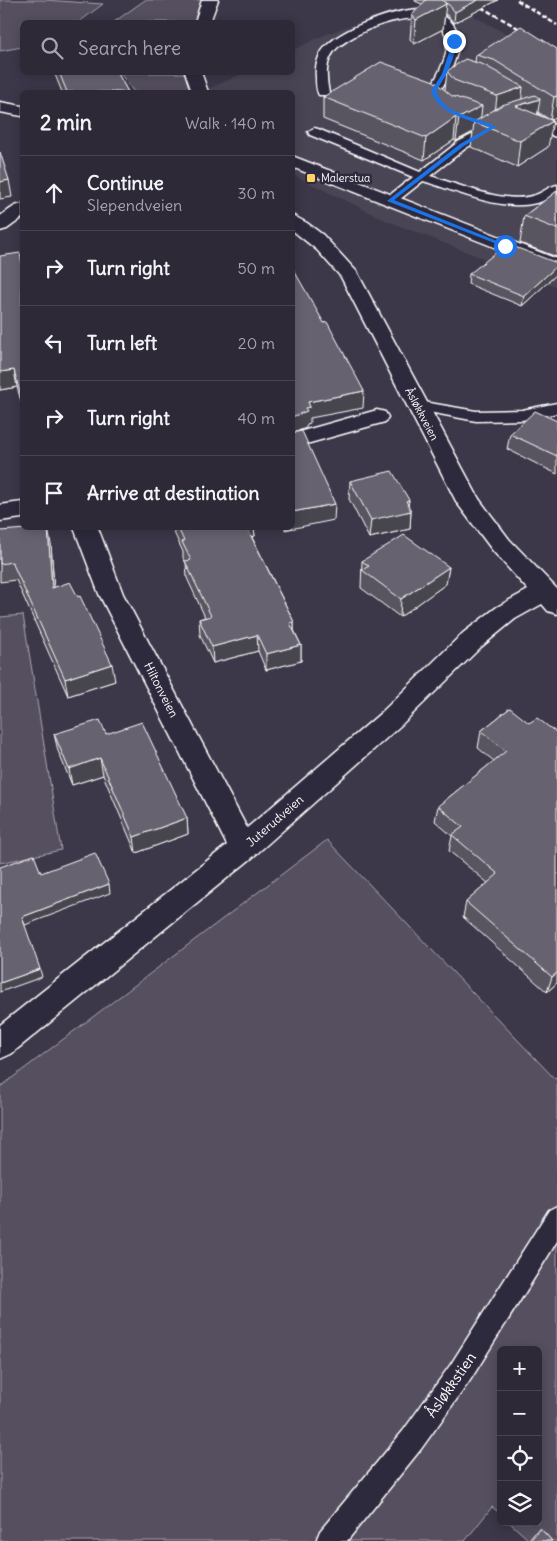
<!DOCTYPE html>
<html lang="en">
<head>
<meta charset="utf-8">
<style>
  :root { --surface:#2d2937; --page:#35313f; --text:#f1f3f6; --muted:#a7a6ad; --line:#484552 }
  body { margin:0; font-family:Delius,sans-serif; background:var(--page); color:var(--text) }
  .controls { position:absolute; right:15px; bottom:15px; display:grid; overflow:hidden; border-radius:8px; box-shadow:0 2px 12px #0003 }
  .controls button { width:45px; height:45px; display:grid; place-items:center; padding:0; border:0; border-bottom:1px solid var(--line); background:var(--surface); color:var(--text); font:25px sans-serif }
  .stop { position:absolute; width:15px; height:15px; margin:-11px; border:4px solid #1a73e8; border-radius:50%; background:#fff }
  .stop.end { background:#1a73e8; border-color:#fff; box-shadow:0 1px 5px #0008 }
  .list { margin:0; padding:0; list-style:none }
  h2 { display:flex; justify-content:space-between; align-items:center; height:65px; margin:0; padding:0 20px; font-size:21px }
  h2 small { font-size:16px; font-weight:400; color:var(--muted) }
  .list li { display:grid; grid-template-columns:32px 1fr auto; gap:15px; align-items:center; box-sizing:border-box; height:75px; padding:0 20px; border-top:1px solid var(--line) }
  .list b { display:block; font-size:19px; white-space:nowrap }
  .list p { margin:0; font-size:16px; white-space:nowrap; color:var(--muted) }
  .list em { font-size:16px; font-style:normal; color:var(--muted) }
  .icon { flex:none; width:28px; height:28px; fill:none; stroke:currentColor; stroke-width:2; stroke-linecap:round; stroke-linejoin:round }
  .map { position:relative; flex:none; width:557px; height:1541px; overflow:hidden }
  .search { position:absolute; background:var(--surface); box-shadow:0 2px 12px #0003; left:20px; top:20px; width:275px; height:55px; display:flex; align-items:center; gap:12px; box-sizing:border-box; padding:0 18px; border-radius:8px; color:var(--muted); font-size:19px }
  .panel { position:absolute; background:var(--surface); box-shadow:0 2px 12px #0003; left:20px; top:90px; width:275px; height:440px; border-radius:8px }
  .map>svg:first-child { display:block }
  .built { fill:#494455 }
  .green { fill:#555060; stroke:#aaa8b0 }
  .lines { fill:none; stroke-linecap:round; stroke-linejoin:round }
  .service-casing { stroke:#fff; stroke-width:3 }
  .minor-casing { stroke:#fff; stroke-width:3 }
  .secondary-casing { stroke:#fff; stroke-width:3 }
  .service { fill:#2f2a3d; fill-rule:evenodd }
  .minor { fill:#2f2a3d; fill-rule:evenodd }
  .secondary { fill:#2f2a3d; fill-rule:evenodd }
  .rail { stroke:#fff; stroke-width:2.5; stroke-dasharray:5 2.5; stroke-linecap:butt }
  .wall { fill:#585460; stroke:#fff }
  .shaded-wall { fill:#47454e; stroke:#fff }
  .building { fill:#666270; stroke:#fff }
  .route { fill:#1a73e8 }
  .poi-dot { fill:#ffd166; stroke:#2f2a3d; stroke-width:2 }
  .labels { text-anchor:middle; stroke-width:5; stroke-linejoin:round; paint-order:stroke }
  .far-poi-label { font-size:11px; fill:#fff; stroke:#2f2a3d; text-anchor:start }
  .far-street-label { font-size:11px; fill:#fff; stroke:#2f2a3d }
  .street-label { font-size:12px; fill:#fff; stroke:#2f2a3d }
  .near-street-label { font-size:15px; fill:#fff; stroke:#2f2a3d }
</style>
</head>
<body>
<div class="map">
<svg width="557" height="1541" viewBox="0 0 557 1541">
  <rect width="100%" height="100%" fill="#3c3749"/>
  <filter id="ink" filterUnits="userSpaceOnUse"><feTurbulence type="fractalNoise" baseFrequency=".02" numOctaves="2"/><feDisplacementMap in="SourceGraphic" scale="10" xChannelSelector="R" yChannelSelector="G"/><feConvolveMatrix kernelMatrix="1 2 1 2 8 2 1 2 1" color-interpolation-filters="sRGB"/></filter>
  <g filter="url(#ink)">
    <path class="built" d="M449,2l108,60v225l-170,-66 -94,-46 -1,-83h-91l43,-19 48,-1 1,-22 33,-16 64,-23z"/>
    <path class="green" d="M0,0h44l59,4 -24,18h-57v25l-22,4z
      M145,0h58l-7,22h-82z
      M120,73h65l5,19h-56z
      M23,615l38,235 -61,13v-246z
      M327,840l228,239 2,-2v464h-27l-21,-19h29v-172h-37v164l-9,-7 -27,34h-465v-454z"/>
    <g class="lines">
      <g class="service-casing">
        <path id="service" d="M419,9c55,6 42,47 21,82l8,15 -2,2h-8l-7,-8 -3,-9c60,-91 -36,-85 -90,-44 -14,13 -12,30 -9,46l-2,2h-8c-3,-5 -3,-12 -3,-18 -1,-9 1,-18 6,-26 15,-22 72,-41 97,-42z
          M532,111l25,16v10l-4,-1 -25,-20 -2,-2 2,-2z
          M495,123l6,4 -2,2 -33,19 -36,28c28,8 74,28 102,20 9,-2 16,-9 25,-11v9c-7,3 -14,8 -21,9 -36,9 -79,-12 -113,-22l-29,23h-8l-2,-3 2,-3 27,-21 -103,-42 -2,-3 6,-4 4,1 102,43 38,-30z
          M418,401l58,10 46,-1 35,-7v10l-35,7 -46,1 -63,-12 -2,-3 2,-3z
          M557,1206v35l-9,15 -79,126 -48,67 -74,92h-31l4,-10 83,-100 48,-67 98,-154z"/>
      </g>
      <g class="minor-casing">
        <path id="minor" d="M0,102l22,4v10l-22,-4z
          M22,204v14l-15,11 -7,2v-15l15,-10z
          M292,215l15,8 16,12 34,37 122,227 30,40 48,50v25l-9,-3 -6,-7 -27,15 -34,28 -81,79 -147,131 -242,197 -11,5v-34l227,-180 -128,-251 -25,-66h24l25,66 124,234 135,-116 81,-79 34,-26 31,-17 -35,-39 -36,-48 -116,-226 -24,-27 -25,-20z
          M377,410l8,2 3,5 -3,5 -93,26v-14z
          M22,502v16l-22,3v-16z"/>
      </g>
      <g class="secondary-casing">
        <path id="secondary" d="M202,0h16l-8,22h-15z
          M185,72h16l7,20h-16z
          M292,156l265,103v13l-265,-105z"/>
      </g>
      <use href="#service" class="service"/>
      <use href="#minor" class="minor"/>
      <use href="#secondary" class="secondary"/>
      <path class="rail" d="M468,0l61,34
        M517,0l40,25"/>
    </g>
    <path class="wall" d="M415,0h83l-44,23 -6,-7 -3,-2 -2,15 -29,15 -4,-5 2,-24 10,-11 -7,-3z
      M557,49v69l-7,2 -12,-8 -1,3 11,32 -31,20 -46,-20 2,-15 -17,9 -2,-1 -30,20 -101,-41v-22l122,-7 2,-19 28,-9 1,-7z
      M54,72h63l11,20h-66z
      M557,191v66l-37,-14 4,-27z
      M22,263v142l-5,-18 -17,3z
      M557,263v11l-35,32 -54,-22 1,-10z
      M557,421v53l-50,-25 3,-15z
      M350,481l59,19 -1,5 3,6 -1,18 -41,9 -20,-39z
      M172,528h82l1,8 -3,1 42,85v8l7,15v16l-35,9 -8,-19 -45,12 -13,-28 -1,-16 6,-2 -18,-39 -1,-15 -3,-5v-6z
      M0,531l51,13 3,43 61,94 -47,15 -52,-116 -16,2z
      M362,561l87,6 -3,17 -46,33 -39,-29z
      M510,708l47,275 -10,9 -84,-75 3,-15 22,-19 -39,-32 3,-15 -17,-15 3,-15 56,-45 -16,-13 3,-17z
      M54,734h52l81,84 1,16 -52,19 -33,-78 -31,10 -14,-34z
      M540,1528l12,13h-24l5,-7z"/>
    <path class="shaded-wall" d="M478,0h20l-44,23 1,-11z
      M446,4l-3,25 -29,15 2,-24z
      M523,87l-2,18 19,-6 -4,25 -42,-3 3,-25z
      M557,96v22l-7,2 4,-23z
      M482,106l-2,18 -6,-2 -1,10 -17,9 3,-23z
      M456,117l-2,23 -30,20 2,-22z
      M553,121l-5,26 -31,20 3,-26z
      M9,180l3,17 -12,2v-17z
      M557,266v8l-35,32 2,-10z
      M14,370l3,17 -17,3v-18z
      M364,391l-1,17 -53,10v5l-3,1 -1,4 -14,5v-16l13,-9 3,-6z
      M409,500l-2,12 4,-1 -1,18 -41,9 2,-18 35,-19z
      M335,504l-1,16 -49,10v-2h7v-16z
      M48,528l3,16 4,61 -3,-17z
      M244,528h10l1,8 -10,2z
      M449,567l-3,17 -46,33 1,-18z
      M294,622v16l-4,-15z
      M257,635l1,16 -45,12 -1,-16z
      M301,645v16l-35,9v-16z
      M112,664l3,17 -47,15 -3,-17z
      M100,758l3,17 -31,10 -3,-16z
      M187,818l1,16 -52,19 -2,-16z
      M109,884l1,9 -85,32 -3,-8z
      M40,969l2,8 -42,15v-9z
      M557,973v10l-10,9 5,-15z"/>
    <path class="building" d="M426,0h16l4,4 -30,16 -4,-5z
      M442,0h36l-23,12 -6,-7 -5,-3z
      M521,26l36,23v47l-3,1 -60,-37 -18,-5z
      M465,59l19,6 39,22 -26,9 -43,-16 -7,-9z
      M381,62l53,19 18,15 30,10 -23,12 -3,-1 -30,21 -103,-41z
      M59,72h58l11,20h-61z
      M535,95l5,4 -24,7 37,15 -33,20 -46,-19 28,-17z
      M0,152l9,28 -9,2z
      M557,191v38l-33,-13z
      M507,244l50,19v3l-33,30 -55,-22z
      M20,253l2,10v137l-8,-30 -14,2v-116z
      M292,267l32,56 3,-1 37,69 -56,11 2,5 -5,1 2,3 -15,6z
      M535,411l22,10v35l-47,-22z
      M302,431l33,73 -43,8v-79z
      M392,471l17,29 -3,1 5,10 -40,9 -21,-39z
      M39,528h9l4,60 18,-6 8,15 2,-1 32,68 -47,15 -53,-117 -12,2v-33z
      M178,528h69l47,94 -4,1 11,22 -35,9 -9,-19 -45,12 -13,-28 12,-3 -26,-55 6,-1 -9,-18 2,-1z
      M404,535l45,32 -48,32 -39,-29 7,-4 -7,-5z
      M510,708l19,15 8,-5 20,15v240l-5,4 -86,-75 32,-28 -46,-39 11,-8 -25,-21 68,-55 -25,-20z
      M100,720l6,14 36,-12 45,96 -53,19 -34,-79 -31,11 -15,-35z
      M95,853l14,31 -87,33 18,52 -40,14v-116l34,-12 7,18z
      M540,1528l12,13h-22z"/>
  </g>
  <path class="route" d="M453,40l4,1c-3,19 -10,34 -21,50 9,26 40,24 60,36l-32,19 -70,54 113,45v3l-120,-47 73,-57 30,-17c-22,-8 -51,-12 -59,-36l11,-17z"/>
  <rect class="poi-dot" x="306" y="173" width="10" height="10" rx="2.5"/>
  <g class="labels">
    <g class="far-poi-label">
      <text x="321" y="182">Malerstua</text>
    </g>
    <g class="far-street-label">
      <text transform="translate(422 414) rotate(62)" y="4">Åsløkkveien</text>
    </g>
    <g class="street-label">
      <text transform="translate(161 690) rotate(63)" y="4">Hiltonveien</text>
      <text transform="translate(275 821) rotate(-41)" y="4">Juterudveien</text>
    </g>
    <g class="near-street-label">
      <text transform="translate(451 1385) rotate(-55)" y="5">Åsløkkstien</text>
    </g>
  </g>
</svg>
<div class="controls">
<button>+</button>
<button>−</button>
<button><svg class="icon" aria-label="locate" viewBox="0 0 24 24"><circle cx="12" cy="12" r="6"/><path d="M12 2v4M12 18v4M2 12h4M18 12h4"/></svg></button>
<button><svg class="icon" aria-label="layers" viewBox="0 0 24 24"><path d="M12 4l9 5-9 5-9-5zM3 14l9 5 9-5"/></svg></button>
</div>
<div class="stop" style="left:505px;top:246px"></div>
<div class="stop end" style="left:454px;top:41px"></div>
<div class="search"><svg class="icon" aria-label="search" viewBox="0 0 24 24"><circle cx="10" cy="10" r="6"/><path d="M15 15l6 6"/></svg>Search here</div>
<section class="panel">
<h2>2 min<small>Walk · 140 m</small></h2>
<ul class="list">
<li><svg class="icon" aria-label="ahead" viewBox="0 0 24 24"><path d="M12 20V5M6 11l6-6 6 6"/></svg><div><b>Continue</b><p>Slependveien</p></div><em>30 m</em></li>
<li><svg class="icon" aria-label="right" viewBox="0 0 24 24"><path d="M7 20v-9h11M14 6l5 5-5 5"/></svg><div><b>Turn right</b></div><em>50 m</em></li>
<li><svg class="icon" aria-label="left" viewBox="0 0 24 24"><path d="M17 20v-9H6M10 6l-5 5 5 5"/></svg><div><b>Turn left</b></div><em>20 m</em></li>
<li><svg class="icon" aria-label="right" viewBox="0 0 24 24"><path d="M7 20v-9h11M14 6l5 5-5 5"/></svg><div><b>Turn right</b></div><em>40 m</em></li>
<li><svg class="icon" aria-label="arrive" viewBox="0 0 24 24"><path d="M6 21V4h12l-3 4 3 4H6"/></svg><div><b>Arrive at destination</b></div></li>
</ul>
</section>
</div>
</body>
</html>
